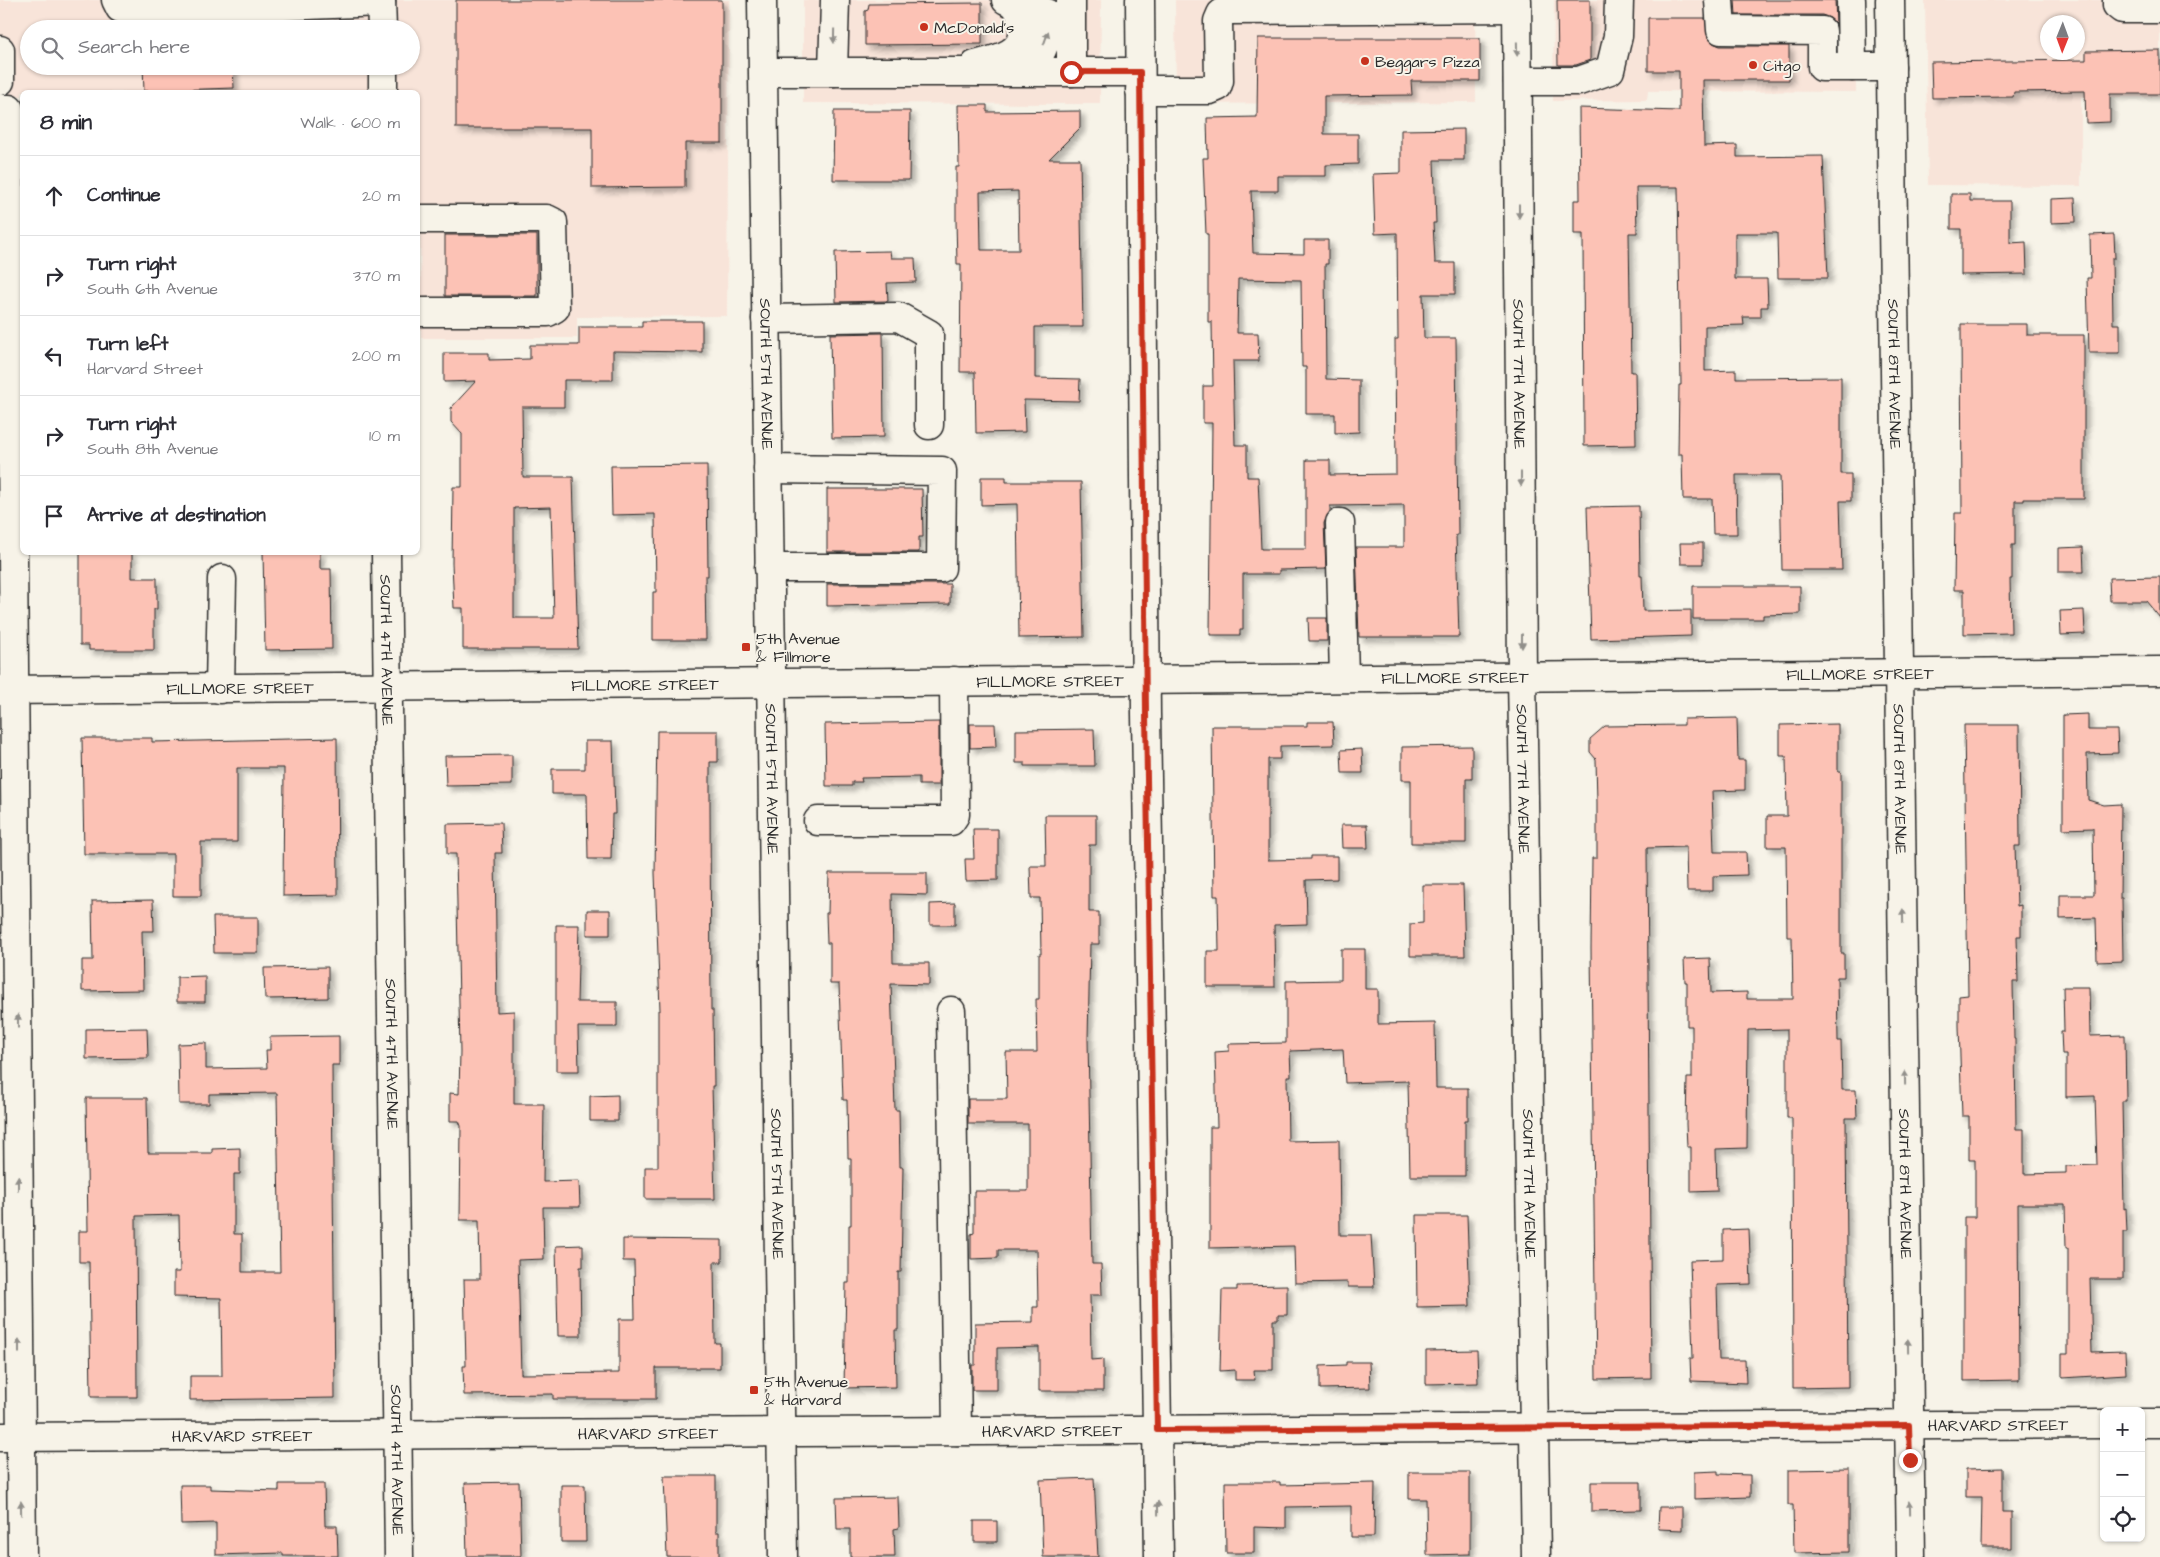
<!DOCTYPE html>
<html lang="en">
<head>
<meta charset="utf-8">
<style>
  :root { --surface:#fff; --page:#f7f7f7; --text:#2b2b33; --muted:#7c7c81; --line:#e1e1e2 }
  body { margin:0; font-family:"Architects Daughter",sans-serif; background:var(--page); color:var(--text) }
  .controls { position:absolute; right:15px; bottom:15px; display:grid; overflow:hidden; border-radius:8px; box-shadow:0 1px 4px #0004 }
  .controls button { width:45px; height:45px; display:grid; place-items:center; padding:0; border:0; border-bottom:1px solid var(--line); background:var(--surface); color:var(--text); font:25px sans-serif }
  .compass { position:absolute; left:2040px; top:15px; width:45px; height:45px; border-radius:50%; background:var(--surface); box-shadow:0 1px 4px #0004; rotate:181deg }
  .stop { position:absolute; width:15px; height:15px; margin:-11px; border:4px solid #c8321e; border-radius:50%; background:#fff }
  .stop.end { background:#c8321e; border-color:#fff; box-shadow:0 1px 5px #0008 }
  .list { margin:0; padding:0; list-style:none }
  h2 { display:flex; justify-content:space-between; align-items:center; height:65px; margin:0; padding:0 20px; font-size:21px }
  h2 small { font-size:16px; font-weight:400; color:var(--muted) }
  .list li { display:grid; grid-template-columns:32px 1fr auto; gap:15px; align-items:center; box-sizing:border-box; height:80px; padding:0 20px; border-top:1px solid var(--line) }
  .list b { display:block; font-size:19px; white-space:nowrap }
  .list p { margin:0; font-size:16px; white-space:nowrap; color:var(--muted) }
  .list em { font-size:16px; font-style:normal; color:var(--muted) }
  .icon { flex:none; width:28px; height:28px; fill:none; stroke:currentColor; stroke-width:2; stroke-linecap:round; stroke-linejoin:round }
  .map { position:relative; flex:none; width:2160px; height:1557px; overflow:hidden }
  .search { position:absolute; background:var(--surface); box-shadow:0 1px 4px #0004; left:20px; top:20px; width:400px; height:55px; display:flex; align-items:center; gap:12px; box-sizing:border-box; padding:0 18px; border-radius:28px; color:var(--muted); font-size:19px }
  .panel { position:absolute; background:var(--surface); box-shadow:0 1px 4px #0004; left:20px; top:90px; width:400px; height:465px; border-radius:8px }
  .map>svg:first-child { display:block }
  .built { fill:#f8e4d9; fill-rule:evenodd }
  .building { fill:#fcc2b5; stroke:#2b2b2b; fill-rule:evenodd; filter:url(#shadow) }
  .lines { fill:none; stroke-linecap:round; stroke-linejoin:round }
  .minor-casing { stroke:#2b2b2b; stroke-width:31 }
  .minor { stroke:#f7f3e8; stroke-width:28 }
  .oneway { fill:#918f8a }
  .route { stroke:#c8321e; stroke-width:6 }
  .poi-dot { fill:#c8321e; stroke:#f7f3e8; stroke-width:2 }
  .labels { text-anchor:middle; stroke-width:4; stroke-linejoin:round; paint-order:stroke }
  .poi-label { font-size:16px; fill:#2b2b2b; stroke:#f7f3e8; text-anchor:start }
  .street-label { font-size:16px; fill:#2b2b2b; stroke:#f7f3e8 }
</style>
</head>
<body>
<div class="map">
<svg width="2160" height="1557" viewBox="0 0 2160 1557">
  <defs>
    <filter id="shadow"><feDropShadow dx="4.5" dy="4.5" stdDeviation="2.5" flood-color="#0004"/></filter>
  </defs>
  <rect width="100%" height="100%" fill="#f7f3e8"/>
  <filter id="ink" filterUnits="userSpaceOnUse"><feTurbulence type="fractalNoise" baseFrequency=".02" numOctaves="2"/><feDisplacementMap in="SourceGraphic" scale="10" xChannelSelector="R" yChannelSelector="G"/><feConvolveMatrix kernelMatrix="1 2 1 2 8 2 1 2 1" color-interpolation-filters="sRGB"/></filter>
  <g filter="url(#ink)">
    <path class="built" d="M0,0h729l-2,316 -150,1v21h-156l-1,-134h-2v-112h-396v4h-22zM29,29h382v37h-382z
      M803,0h298l-1,104 -297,-1z
      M1175,0h300l1,102 -300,2z
      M1554,0h301l1,92 -208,-1 -1,9 -94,1z
      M1925,0h235v97h-79v89l-153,-1zM2048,22h30v30h-30z"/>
    <path class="building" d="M456,0h266v143h-37v44l-93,1v-60h-136z
      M1557,0h33v60l-14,5h-18z
      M1735,0h100l1,24 -6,-6 -8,-3h-86z
      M982,3v41l-117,1v-34l3,-1 1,-6z
      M1648,18h57l3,20 5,5 7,3h69v34h-86l1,66 33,-1v12l86,-1 5,122h-50l-1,-45h-42v46h32l1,28h-7v10h-18l1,8 -39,1v45l31,-1v8l105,-1v97h10v27h-11l2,69h-60l-2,-95h-44l1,59h-24l-1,-35h-29l-1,-45h-4l1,-69h2l-3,-198h-42l1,46h-8l2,139h4l1,73 -52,1 -1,-212h-9v-34h6l-1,-92 100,3v-40h-31z
      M1258,38h222v43h-69l1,14 -88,1v38h34v30l-32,1v11h-48v15h-27l2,62 51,1v-14h24v24h-3l1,115 33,1v52l-24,1v-19h-29v-47h-4l-1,-87 -63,-1 -1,54h21l1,28h-26l2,84h12v32h11l3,72h45v-89h24v15l66,-1 -1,-135h3l-1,-106 -22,1 -2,-60 28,-1v-43l63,-1v31h-30l2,63h-3l2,40h20v31h-32l1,44h32l2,197h-2l3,102h-100l-3,-90h48v-42l-74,1v5l-6,12 2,46 -47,1v4h-36v56h-3v5h-30l2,-212h-9v-37h10l-1,-64h-4v-88h-2l-3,-76h5l-1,-40 50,-1z
      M2160,50v44h-50v28l-24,1 -1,-32 -71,1 -1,5 -81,1 -1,-36 155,-2v-9z
      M143,66h90l1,22 -90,3z
      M958,105h29v7l93,-1v17l-31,31h31l3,168h-48v51l45,1 -1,22 -55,-1 1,32 -49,1 -1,-61h-15l1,-108h-4l-1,-44v-53h3zM1018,191l1,59h-38l-1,-58z
      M834,111h76l-1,69h-76z
      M1951,194h19v7h40v42l16,-1 1,32 -66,1v-46h-10z
      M2075,198l1,24 -25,1v-24z
      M2114,234l1,24h-3l1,66h7v29h-31l-2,-75h4l-1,-43z
      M445,235h92v61h-92z
      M890,251l1,7h24l1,24 -29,1 1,18 -52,1 -1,-50z
      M642,321h60v31l-89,-1v29h-49v27h-42l1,70h50l5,172h-115v-41h-9l-2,-45 1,-76h9v-53l-11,-12v-14l25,-27 -32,1v-29h45v7l41,-1v-14h49v-18h63zM551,507l3,111h-40v-110z
      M1961,324h66v11h57v164h-60v2h-9v44h-3v34h-2l1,54 -47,1v-44h-10l1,-77h7z
      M883,333l1,104 -52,1 -2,-104z
      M707,465l1,111h-3l1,64h-53v-48h3l-1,-78 -43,1 -1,-49z
      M981,477h25v5h75l3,155 -65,1 -2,-134 -36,1z
      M827,489h95l1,48h-4v15h-92z
      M1639,506l1,70h2l1,35 48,-1v26l-100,3 -4,-132z
      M1680,543h23v21h-22z
      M2083,547l1,25h-25v-24z
      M80,552h52v26h25v31h-3v41h-65v-5h-9z
      M263,552h57v17h11l1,80 -67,1z
      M2160,577v41l-14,-17h-36l-1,-23z
      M827,584h123v20l-123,2z
      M1693,586h107v28l-37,1v4h-70z
      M2084,610l1,24 -24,1 -1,-24z
      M1308,618h19v23h-18z
      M2088,714v16h29l1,23 -31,1 1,46 16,5 17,-1 -1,94h2l1,63 -26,1 -1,-44 -36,1v-24h34l-1,-67 -30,1v-114z
      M1737,718l1,42h7v30l-33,1 2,61h32l1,23 -34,1v15h-26l-1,-44 -39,1 4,530 -55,1 -5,-431 1,-90h5v-55l-1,-44 -6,-7v-13l15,-13 79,-1v-6z
      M939,722v63h-20v-8l-58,1 1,4h-10v4h-26l-1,-62z
      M1307,722h26l1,23 -54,1v13h-12v101l43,-1v-3h26v23l-31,1 1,44 -33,1 1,62h-68v-36h12l-1,-55h-4l-2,-170h95z
      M970,724h25l1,23 -26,1z
      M1838,724v48h3v181h3v24h-7l1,64h3l1,49h14l1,28h-11l2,269 -55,1 -1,-270h-5v-89l-39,1 -1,118 -31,1 1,42 -26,1v-45h-4l-1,-23 1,-46h5v-52h-5v-44h-2l-1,-23 26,-1 1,35 36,-1v7h46l-1,-62h-5l-1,-90h-19v-31h20l-1,-60h-6v-31z
      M1964,725h55l1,121h-5l2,60 4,-1v31h-4l1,46h-5l1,57h1l1,90h8v45l42,-1v-7l31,-1 -2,-69 -29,1v-43h-4l-1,-23h3l-1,-44h26l1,49 35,-1 1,66h-4l2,108 2,-1 1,24h-4v47h-33l2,73 33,-1 1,23 -64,4v-24h6v-106h-2l-1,-44h-47l1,176 -55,1v-164h11v-57h-6v-44h-7l-3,-90v-30l9,-1z
      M1094,729l1,37h-70v-3h-9v-33z
      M657,731h61v31h-8v44l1,204h2l1,76h-2l3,113h-70v-32h13v-157h2l-5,-137z
      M82,738h70v4l185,-4 1,157 -55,1 1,-128h-47v74h-36v54h-28v-42h-89z
      M585,741h28l2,73h-3l-1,45h-23l-1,-65h-35v-25h33z
      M1472,746v33h-6v64h-55v-63h-9v-33z
      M1362,749l1,24h-21l-1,-23z
      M512,755v30l-66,1 -1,-30z
      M1045,815h51v30h-7v67h10v32h-9l-2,95 4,225h9l1,31h-12l1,65 12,-1v32h-64v-44l-42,1v42h-25v-25h3v-42l58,-1v-15h5l-1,-57h-39v8l-27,1v-25l3,-1v-42h54v-67h-60v-25h39l-1,-47h31l-1,-53h3v-45h2l-1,-56h-9l-1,-32h16z
      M501,823l1,30h-7l2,159 17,-1v93h30l-1,78 36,-1 1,26h-37l1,52 -26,1 3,114 98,-1v-54h16l-1,-58h-11v-22l99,1v22h-8l1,81h5v25h-64v31h-103v-5l-89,1 -1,-29h3l-2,-87h16l-1,-59h-19l1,-94 -2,-5h-9v-28l9,1 1,-42 -4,-198h-9v-30z
      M1341,825h26l1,23h-26z
      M973,829h25v51l-32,1 -1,-22h9z
      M829,873h98v22l-35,-1 1,69h36v22l-38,-1 4,126h4l1,57h3l-2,105h-3v58h-3l1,57 -52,1 2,-105h3v-58h2v-67h-3l-1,-58h-4l-4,-116h-9v-41h-3l-1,-30h2z
      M1423,885h40l2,71h-55v-32l13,-1z
      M153,900l1,31h-12l1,59 -61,1v-31h11l-1,-59z
      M955,903v22h-25v-21z
      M587,910h23v25h-23z
      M213,917h45v36h-44z
      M556,925h23l-2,77h40v25h-39l1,44h-23z
      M1341,949h24v40h13v35l57,-1 1,65h32v32h-3v56h-55l-2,-95 -63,2 -2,-34 -53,2 1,25h-4l1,65 51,-1 1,95h31l3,52h-26v-5l-53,1 -1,-37 -84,2v-121h7l-2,-75 14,-1v-7l57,-1v-62l55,-1z
      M328,967v31l-63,1 -1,-31z
      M205,976v26h-28v-25z
      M147,1028l1,30 -62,1v-30z
      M339,1036v29h-7l3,333 -145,2v-24h32l-1,-78 -47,-1v-25h6l-1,-57 -43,1 1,181h-46l-2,-135h-10v-31h9l-2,-133h61l1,55h64v-4l28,-1v26h-6v60h8v38h38l-3,-179 -68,1v10h-30l-1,-60 28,-1v26l61,-1 -1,-18h4v-13z
      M618,1095v26h-28v-25z
      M1416,1215h51l3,91 -53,1z
      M1749,1229l2,55 -34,1 2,75h26l1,23 -55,-2 -1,-23h3l-3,-98 33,-1v-29z
      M583,1245v22h-3l1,69h-23l-2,-90z
      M1287,1285v30h-9v5h-5v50h-19l1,10h-20v-10l-15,1 2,-81h15v-4z
      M1477,1350l1,33 -52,1v-33z
      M1346,1362h23l1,26 -50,1v-23l26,-1z
      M2002,1468v44h10v36h-31l1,-51h-16v-28z
      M1849,1469v83l-55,1 -1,-48h-5v-35z
      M1718,1471v3l32,1v22l-56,2v-27z
      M1409,1472h61v82l-43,1 -1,-56h-17z
      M664,1476h52v56h3v25h-52z
      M1094,1478l4,79h-55l-3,-77z
      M519,1482l2,74h-54l-2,-73z
      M1225,1482h55v3l95,-2 -1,54h-23v-31l-65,1v21l-32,-1v26h-28z
      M1591,1482h50v28l-50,1z
      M279,1484h45l1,42h12l1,30h-55v-3l-67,2v-32l-35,1 -1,-39h30v4l69,2z
      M561,1485h24l1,57h-25z
      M898,1497l1,31 -5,1 1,28h-45v-28h-13l-1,-31z
      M1659,1507h23v23l-24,-1z
      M974,1521h23v21h-23z"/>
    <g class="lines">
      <g class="minor-casing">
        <g id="minor">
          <path d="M116,0l4,8 14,4 247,-10"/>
          <path d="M381,0l1,29"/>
          <path id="s1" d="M762,0l21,1557"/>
          <path d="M1071,0v72"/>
          <path d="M1140,0l6,714 13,843"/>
          <path id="s2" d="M1517,0l5,675 14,882"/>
          <path d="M1719,0l2,30 101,1v36h69"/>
          <path d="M1851,0l1,67"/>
          <path id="s3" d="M1890,0l21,1557"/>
          <path d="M2117,0v5l5,4h38"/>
          <path d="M0,50v31"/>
          <path d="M1007,56h19l16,-6 7,-17 -2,-20 -31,-9"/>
          <path d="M975,65c19,-5 52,-11 48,-38 0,-8 -5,-16 -7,-23l-10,-4"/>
          <path d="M383,66v24"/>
          <path d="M764,72h376"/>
          <path d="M833,72l2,-72"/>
          <path d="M1518,81h61l31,-11 8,-34 1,-36"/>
          <path d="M1140,90h70l7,-3 2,-6 -1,-60 3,-7 6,-4 290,-2"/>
          <path d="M0,109h9l13,1448"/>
          <path d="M418,219h129l6,3 2,86 -7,4h-130"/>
          <path d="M766,319l133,-2 30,17v91"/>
          <path d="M768,469l174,2 -1,97h-172"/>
          <path d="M1340,523l4,154"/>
          <path id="s4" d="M386,552l13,1005"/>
          <path d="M220,689l2,-110"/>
          <path id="s5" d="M0,690l2160,-19"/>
          <path d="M818,821h133l4,-6 -1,-134"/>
          <path d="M951,1011l6,420"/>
          <path d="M2141,1423h19"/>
          <path id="s6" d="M0,1437l2104,-13"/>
        </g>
      </g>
      <use href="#minor" class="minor"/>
    </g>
    <defs><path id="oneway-solid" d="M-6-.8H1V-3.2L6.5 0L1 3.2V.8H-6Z" transform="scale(1.25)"/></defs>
    <g class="oneway">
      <use href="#oneway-solid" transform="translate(834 36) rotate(91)"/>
      <use href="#oneway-solid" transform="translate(1046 38) rotate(-70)"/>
      <use href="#oneway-solid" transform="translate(1517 49) rotate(89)"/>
      <use href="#oneway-solid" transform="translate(1519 211) rotate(90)"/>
      <use href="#oneway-solid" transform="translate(1521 479) rotate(90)"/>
      <use href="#oneway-solid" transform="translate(1522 641) rotate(90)"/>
      <use href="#oneway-solid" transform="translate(1903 916) rotate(-91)"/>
      <use href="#oneway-solid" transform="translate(18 1021) rotate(-90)"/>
      <use href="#oneway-solid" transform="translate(1905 1078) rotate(-91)"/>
      <use href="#oneway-solid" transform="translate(18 1183) rotate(-90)"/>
      <use href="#oneway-solid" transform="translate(19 1346) rotate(-90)"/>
      <use href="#oneway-solid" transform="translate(1908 1346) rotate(-91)"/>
      <use href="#oneway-solid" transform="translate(21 1508) rotate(-91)"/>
      <use href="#oneway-solid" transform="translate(1158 1508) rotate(-91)"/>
      <use href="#oneway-solid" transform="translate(1910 1508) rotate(-91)"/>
    </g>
  </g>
  <g class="lines" filter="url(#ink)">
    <path class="route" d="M1071,72h69l6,642 11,716 752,-5 1,35"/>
  </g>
  <g class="poi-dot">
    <circle cx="924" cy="27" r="5"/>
    <circle cx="1365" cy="61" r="5"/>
    <circle cx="1753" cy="65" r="5"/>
    <rect x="741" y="642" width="10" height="10" rx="2.5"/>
    <rect x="749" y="1385" width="10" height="10" rx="2.5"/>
  </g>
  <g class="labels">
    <g class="poi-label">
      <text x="934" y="33">McDonald's</text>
      <text x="1375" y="67">Beggars Pizza</text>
      <text x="1763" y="71">Citgo</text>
      <text x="756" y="644">5th Avenue<tspan x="756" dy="18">&amp; Fillmore</tspan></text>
      <text x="764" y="1387">5th Avenue<tspan x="764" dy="18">&amp; Harvard</tspan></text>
    </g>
    <g class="street-label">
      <text dy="6" stroke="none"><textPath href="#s1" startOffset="374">SOUTH 5TH AVENUE</textPath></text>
      <text dy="6" stroke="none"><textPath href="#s2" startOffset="374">SOUTH 7TH AVENUE</textPath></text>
      <text dy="6" stroke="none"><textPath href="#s3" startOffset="374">SOUTH 8TH AVENUE</textPath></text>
      <text dy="6" stroke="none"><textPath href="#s4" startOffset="98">SOUTH 4TH AVENUE</textPath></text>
      <text dy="6" stroke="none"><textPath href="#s5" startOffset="1860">FILLMORE STREET</textPath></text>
      <text dy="6" stroke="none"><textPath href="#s5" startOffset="1455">FILLMORE STREET</textPath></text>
      <text dy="6" stroke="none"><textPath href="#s5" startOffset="1050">FILLMORE STREET</textPath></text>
      <text dy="6" stroke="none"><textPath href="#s5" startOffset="645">FILLMORE STREET</textPath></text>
      <text dy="6" stroke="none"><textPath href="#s5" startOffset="240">FILLMORE STREET</textPath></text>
      <text dy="6" stroke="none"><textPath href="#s3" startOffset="779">SOUTH 8TH AVENUE</textPath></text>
      <text dy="6" stroke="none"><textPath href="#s1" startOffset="779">SOUTH 5TH AVENUE</textPath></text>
      <text dy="6" stroke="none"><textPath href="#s2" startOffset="779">SOUTH 7TH AVENUE</textPath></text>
      <text dy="6" stroke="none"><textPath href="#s4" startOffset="502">SOUTH 4TH AVENUE</textPath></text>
      <text dy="6" stroke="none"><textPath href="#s1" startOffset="1184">SOUTH 5TH AVENUE</textPath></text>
      <text dy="6" stroke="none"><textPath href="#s2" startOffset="1184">SOUTH 7TH AVENUE</textPath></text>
      <text dy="6" stroke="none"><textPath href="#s3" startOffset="1184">SOUTH 8TH AVENUE</textPath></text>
      <text dy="6" stroke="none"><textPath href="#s6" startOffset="1998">HARVARD STREET</textPath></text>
      <text dy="6" stroke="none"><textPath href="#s6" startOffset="1052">HARVARD STREET</textPath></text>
      <text dy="6" stroke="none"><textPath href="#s6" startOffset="648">HARVARD STREET</textPath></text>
      <text dy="6" stroke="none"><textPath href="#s6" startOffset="242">HARVARD STREET</textPath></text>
      <text dy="6" stroke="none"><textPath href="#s4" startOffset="908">SOUTH 4TH AVENUE</textPath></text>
    </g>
  </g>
</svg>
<div class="controls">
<button>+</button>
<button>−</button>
<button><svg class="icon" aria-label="locate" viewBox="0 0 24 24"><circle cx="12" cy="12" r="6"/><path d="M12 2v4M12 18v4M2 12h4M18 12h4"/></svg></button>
</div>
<svg class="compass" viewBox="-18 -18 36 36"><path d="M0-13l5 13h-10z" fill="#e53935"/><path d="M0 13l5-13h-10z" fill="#7c7c81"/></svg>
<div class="stop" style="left:1071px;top:72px"></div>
<div class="stop end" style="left:1910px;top:1460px"></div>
<div class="search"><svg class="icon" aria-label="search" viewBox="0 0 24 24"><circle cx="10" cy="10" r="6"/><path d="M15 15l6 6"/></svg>Search here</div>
<section class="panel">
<h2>8 min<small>Walk · 600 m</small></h2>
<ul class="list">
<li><svg class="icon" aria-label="ahead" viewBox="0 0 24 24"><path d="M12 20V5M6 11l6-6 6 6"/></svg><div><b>Continue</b></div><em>20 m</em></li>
<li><svg class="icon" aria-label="right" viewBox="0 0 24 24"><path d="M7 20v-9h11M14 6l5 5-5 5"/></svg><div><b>Turn right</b><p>South 6th Avenue</p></div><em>370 m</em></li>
<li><svg class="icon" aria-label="left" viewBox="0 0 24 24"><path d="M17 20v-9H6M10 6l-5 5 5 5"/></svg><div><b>Turn left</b><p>Harvard Street</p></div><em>200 m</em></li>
<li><svg class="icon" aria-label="right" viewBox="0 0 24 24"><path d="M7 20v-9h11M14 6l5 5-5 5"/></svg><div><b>Turn right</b><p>South 8th Avenue</p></div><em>10 m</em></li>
<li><svg class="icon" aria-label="arrive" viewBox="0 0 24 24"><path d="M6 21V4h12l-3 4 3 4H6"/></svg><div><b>Arrive at destination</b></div></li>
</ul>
</section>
</div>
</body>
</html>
